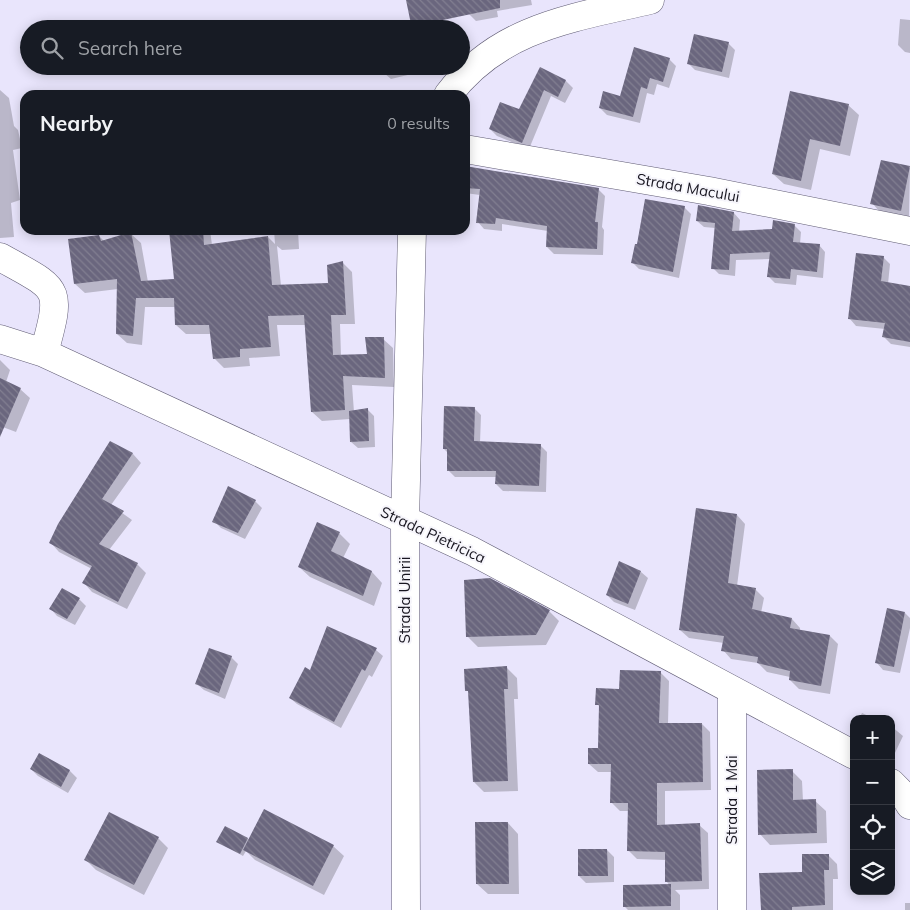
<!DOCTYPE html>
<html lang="en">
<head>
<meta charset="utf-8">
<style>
  :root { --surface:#171b24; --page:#242831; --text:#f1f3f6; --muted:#9ea1a6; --line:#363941 }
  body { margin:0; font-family:Mulish,sans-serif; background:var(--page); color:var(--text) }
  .controls { position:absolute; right:15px; bottom:15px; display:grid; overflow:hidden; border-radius:10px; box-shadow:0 2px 12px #0003 }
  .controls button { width:45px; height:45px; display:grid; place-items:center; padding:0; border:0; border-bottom:1px solid var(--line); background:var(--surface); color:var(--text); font:25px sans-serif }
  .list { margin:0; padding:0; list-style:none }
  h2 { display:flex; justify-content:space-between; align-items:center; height:65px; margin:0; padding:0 20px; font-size:21px }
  h2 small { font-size:16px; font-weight:400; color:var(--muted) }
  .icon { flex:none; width:28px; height:28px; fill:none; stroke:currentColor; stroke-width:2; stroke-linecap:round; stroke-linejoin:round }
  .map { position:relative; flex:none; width:910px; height:910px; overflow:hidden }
  .search { position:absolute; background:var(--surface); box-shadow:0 2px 12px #0003; left:20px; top:20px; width:450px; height:55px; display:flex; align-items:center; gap:12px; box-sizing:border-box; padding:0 18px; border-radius:28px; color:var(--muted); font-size:19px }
  .panel { position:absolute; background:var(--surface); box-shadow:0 2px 12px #0003; left:20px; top:90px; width:450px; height:145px; border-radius:15px }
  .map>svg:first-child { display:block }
  .shadow { fill:#0003 }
  .building { fill:url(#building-back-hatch) }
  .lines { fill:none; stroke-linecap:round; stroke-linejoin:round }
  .minor-casing { stroke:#605c74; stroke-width:29 }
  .minor { stroke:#fff; stroke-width:28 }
  .labels { text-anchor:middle; stroke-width:4; stroke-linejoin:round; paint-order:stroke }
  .street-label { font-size:15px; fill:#181620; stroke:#f6f5fb }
</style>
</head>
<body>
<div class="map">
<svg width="910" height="910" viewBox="0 0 910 910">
  <defs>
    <pattern id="building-back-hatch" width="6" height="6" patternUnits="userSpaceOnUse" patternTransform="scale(1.25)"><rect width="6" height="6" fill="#6a667e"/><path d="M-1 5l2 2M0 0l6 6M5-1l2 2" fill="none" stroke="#827f91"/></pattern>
  </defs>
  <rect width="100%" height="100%" fill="#e9e5fc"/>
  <path class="shadow" d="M407,0h31l6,29h-31z
    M466,0h65l1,5 -35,6 1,6 -22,4 -7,-7z
    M900,19l10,1v33l-5,-1 -7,-7z
    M728,43l7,7 -6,28 -34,-8 -7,-7z
    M669,59l7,7 -7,22 -12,-4 -3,11 -7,-2 -7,30 -33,-8 -7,-7 21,-11z
    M382,66h28l2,8 -21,5 -7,-6z
    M540,69l26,12 7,7 -8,15 -14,-7 -22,53 -32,-13 -7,-7 30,-18z
    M0,90l9,8 5,28 4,4 4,18 -9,2 7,50 -9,3 3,34 -14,1z
    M791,93l57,12 11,10 -9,41 -30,-7 -9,41 -27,-6 -11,-10z
    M882,161l28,7 -1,51 -29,-7 -8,-9z
    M465,167l133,22 7,7 -3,31 2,3 -1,25 -49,-1 -7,-7 1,-16 -46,-7v7l-18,-2 -6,-7 2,-27 -15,-2z
    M684,207l7,7 -12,64 -40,-9 -7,-7z
    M734,213l6,7 -1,12 34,-2 21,-5 7,7 -1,12 19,1 6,7 -2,26 -26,-3 -1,10 -21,-2 -6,-6 1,-18 -34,1 -1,16 -16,-2 -6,-6 2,-40 -11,-1 -7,-6z
    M171,230h39l2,15 56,-8 7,7 -1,-14h24l1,19 -17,1 -5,-4 4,40 49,-2 13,-21 9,9 3,52h-15l1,32 27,-1 15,-16 10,9 1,39 -42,-2 2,27 13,-3 7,7 1,31 -17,1 -7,-6 -1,-23 -28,2 -10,-9 -6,-87h-29l3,31 -31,2 1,8 -26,2 -10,-10 -2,-24h-26l-10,-9 -1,-18h-30l-3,38 -15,-2 -10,-9 1,-45 -33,4 -10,-9 24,-48 5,5 27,-7 10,9 7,39 28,-1z
    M883,257l7,7 -2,20 22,3v60l-19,-3 -7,-7 1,-8 -29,-3 -6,-7z
    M0,360l10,10 -4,12 14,7 10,9 -14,34 -16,-6z
    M474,408l7,7 -1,28 60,2 7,7 -1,40 -43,-1 -7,-7 1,-7h-42l-7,-7v-17l-4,-4z
    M110,443l23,11 8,9 -30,42 21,15 -23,30 28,14 9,9 -19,36 -35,-17 -8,-9 8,-14 -33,-17 -8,-9z
    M255,501l7,7 -17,31 -24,-11 -7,-7z
    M737,515l8,9 -8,62 18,3 9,9 -3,15 31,6 8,9v2l30,6 8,8 -8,50 -31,-5 -9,-9v-3l-23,-5 -9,-9 -27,-4 -8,-9 1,-7 -35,-5 -9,-8z
    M318,524l21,9 11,11 -7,14 29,14 10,11 -8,23 -64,-29 -11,-10z
    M641,572l7,6 -13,32 -21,-8 -7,-7z
    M490,580l59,31 10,10 -13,24 -68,2 -10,-10z
    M79,599l7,7 -11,19 -18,-9 -6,-7z
    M905,613l5,5v10l-10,45 -17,-3 -6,-7z
    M376,650l7,6 -11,21 -3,-2 -28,53 -44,-24 -7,-6 21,-27z
    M231,657l7,7 -13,35 -21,-9 -7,-6z
    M507,668l10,10 1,21h-4l4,92 -34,1 -10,-10 -4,-89 -3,-3z
    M660,672l9,9 -1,43h34l8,8 1,58 -46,1v35l34,-1 9,8 1,56 -34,1 5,5v15h-52l-4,-4 46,-20 -3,-4 -1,-22 -29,-1 -8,-8v-40h-9l-9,-9 1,-30h-14l-9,-8 10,-15 1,-42 -3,-3 23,-14z
    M862,713l13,6h-16z
    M891,726l12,10 -9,19 -3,-1z
    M40,754l30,17 7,7 -9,15 -30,-17 -7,-7z
    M792,771l10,10 1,20h12l11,10 1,32 -57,2 -10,-11z
    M508,823l10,11 1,60h-31l-11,-10z
    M158,838l10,10 -24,47 -48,-25 -10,-10z
    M248,839l85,7 11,10 -20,39 -69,-35 -9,-9 -3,5 -25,-14z
    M607,850l7,7v25l-28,1 -7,-7z
    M828,855l9,9 1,15h-5v31h-71z
    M905,903h5v7h-5z"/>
  <path class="building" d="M406,0h94v8l-62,13 1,8h-27z
    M694,34l35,8 -7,30 -35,-8z
    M634,47l36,11 -7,24 -13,-4 -3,11 -6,-2 -8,30 -34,-9 4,-17 17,5z
    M540,67l26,13 -8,17 -14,-7 -22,53 -33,-14 11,-27 19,7z
    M790,91l59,13 -9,42 -30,-7 -9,42 -29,-7z
    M881,160l29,6 -9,45 -31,-7z
    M465,166l134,22 -4,34h3l-1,27 -51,-2 1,-21 -51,-8 -1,6 -19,-1 4,-34 -15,-1z
    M645,199l40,7 -12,66 -42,-9 4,-19h2z
    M698,205l36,7 -2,19 40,-2 1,-9 22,4 -2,18 27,2 -3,28 -26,-3 -1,10 -23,-2 3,-25 -40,2 -1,16 -18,-1 4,-46 -19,-2z
    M169,230h34l1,15 64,-9 4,49 56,-2 -1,-18 16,-4 3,54h-15l2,40 34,-1 -2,-17h19l1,41 -42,-2 2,34 -34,2 -7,-97 -36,1 3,31 -31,2v8l-27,2 -4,-34h-34l-1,-27h-38l-3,38 -17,-2 1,-55 -43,5 -6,-45 31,-4 2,6 30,-9 10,49 33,-2z
    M856,253l28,3 -3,25 29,5v56l-28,-5 3,-14 -37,-4z
    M0,378l21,10 -21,49z
    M444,406l31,1 -1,34 67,3 -2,42 -44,-2 1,-13h-49v-22h-4z
    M368,408l1,33 -19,1 -1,-31z
    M110,441l23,12 -31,46 22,12 -25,33 39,19 -20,39 -36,-19 10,-17 -43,-23 9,-19z
    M228,486l28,14 -18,33 -26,-11z
    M696,508l41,6 -9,69 28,5 -4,21 40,9 -2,10 40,7 -9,51 -32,-6 1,-9 -33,-8 1,-6 -37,-6 3,-15 -45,-6z
    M317,522l23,10 -9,19 41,20 -9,25 -65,-29z
    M619,561l22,10 -13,33 -22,-9z
    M490,578l60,32 -14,25 -70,2 -2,-57z
    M62,588l18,10 -13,21 -18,-10z
    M887,608l18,4 -11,55 -19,-4z
    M327,626l50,22 -12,23 -3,-2 -28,53 -45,-24 16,-31 5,3z
    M209,648l23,8 -13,37 -24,-9z
    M507,666l1,23h-4l4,92 -35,1 -5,-91h-3l-1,-22z
    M620,670l41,1 -2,52h43l1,59 -46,1v42l43,-2 2,58 -37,1v-30l-38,-1 1,-48h-18l1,-39h-23v-16h10l1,-43h-4l1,-17 23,1z
    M39,753l31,17 -9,17 -31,-18z
    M793,769v31l23,-1 1,34 -59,2 -1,-65z
    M264,809l70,36 -21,41 -70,-36z
    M109,812l50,25 -25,48 -50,-25z
    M475,822h33l1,62h-33z
    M225,826l23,12 -8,16 -24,-12z
    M578,849h29l1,27h-30z
    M802,854h27v16h-5l1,35 -33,2v3h-31l-2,-37 43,-1z
    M671,884v22l-48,1v-22z"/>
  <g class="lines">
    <g class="minor-casing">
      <path id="minor" d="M448,95c51,-68 125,-77 202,-95
        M465,149l244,42 201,40
        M0,257c59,33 63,28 44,96
        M0,339l44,14 428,198 382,204
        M732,690v220
        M891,783l14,14 5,8
        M406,910l-1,-388 7,-292"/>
    </g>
    <use href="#minor" class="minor"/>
  </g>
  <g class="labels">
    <g class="street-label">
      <text transform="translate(688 188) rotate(10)" y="5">Strada Macului</text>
      <text transform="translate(433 535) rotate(25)" y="5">Strada Pietricica</text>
      <text transform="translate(405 600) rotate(-90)" y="5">Strada Unirii</text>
      <text transform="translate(732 800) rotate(-90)" y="5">Strada 1 Mai</text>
    </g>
  </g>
</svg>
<div class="controls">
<button>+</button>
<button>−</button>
<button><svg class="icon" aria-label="locate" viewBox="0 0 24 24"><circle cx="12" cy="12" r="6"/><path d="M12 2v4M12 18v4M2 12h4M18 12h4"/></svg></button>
<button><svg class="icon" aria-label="layers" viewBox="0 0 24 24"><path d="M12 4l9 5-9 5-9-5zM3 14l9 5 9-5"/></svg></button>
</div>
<div class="search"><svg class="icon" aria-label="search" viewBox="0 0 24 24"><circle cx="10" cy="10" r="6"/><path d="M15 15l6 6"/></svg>Search here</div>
<section class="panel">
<h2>Nearby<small>0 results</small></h2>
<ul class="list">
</ul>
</section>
</div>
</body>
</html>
